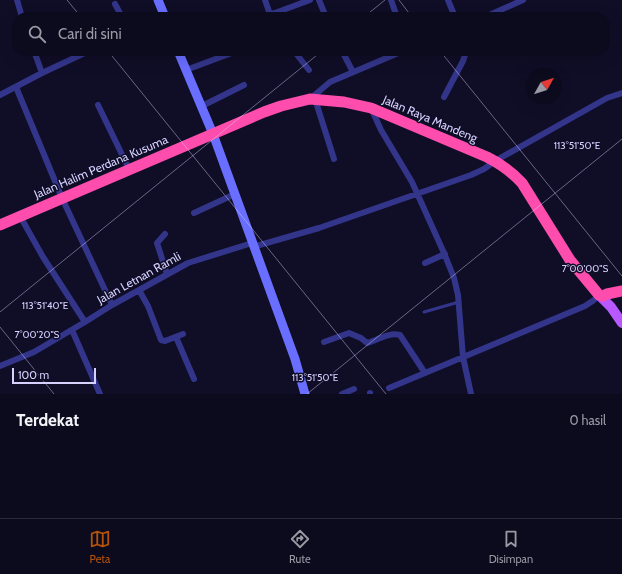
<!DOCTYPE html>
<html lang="id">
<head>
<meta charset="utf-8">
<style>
  :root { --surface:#0c0a1d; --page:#151326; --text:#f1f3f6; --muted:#9a9aa4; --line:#2c2b3b; --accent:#b45309 }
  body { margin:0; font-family:Cabin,sans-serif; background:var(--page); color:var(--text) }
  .compass { position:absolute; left:526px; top:68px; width:36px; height:36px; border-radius:50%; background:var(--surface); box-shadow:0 4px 16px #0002; rotate:51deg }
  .scale { position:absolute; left:12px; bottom:10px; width:84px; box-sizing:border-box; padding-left:4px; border:2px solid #d5d2ff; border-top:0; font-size:11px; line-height:14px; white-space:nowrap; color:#d5d2ff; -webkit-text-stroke:3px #100d27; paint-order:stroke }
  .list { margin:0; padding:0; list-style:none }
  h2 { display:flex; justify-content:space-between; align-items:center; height:52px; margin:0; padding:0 16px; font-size:17px }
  h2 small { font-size:13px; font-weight:400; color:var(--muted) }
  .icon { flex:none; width:22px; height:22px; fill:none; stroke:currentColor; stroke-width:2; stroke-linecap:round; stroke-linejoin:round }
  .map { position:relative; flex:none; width:622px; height:394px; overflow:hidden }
  .search { position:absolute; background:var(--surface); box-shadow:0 4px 16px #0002; left:12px; right:12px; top:12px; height:44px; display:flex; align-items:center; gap:10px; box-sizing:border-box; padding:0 14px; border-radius:16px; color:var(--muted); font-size:15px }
  .sheet { height:124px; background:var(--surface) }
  nav { display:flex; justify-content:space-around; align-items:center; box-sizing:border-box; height:56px; border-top:1px solid var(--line); background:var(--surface); font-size:11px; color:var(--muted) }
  nav a { display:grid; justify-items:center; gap:2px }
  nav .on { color:var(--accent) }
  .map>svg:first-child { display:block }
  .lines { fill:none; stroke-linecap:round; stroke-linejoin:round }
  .lane { stroke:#33358a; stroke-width:3 }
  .street { stroke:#33358a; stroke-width:6 }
  .secondary { stroke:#696eff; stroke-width:9 }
  .primary { stroke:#b759ff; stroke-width:10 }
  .highway { stroke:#ff4dad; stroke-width:11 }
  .ticks { fill:none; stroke:#d5d2ff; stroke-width:1; stroke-opacity:0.45 }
  .labels { text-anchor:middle; stroke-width:3; stroke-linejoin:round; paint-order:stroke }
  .street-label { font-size:12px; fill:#d5d2ff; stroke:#100d27 }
  .ticks-label { font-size:10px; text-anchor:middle; fill:#d5d2ff; stroke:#100d27; stroke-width:3; stroke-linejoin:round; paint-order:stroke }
</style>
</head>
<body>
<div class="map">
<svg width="622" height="394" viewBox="0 0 622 394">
  <rect width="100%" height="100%" fill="#100d27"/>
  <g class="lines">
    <path class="lane" d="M424,312l35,-10"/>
    <path class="street" d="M17,0l5,17
      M265,0l6,17
      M319,0l7,17
      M391,0l6,17
      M448,0l7,17
      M115,4l7,13
      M253,17l22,-4 35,-13
      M485,17l38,-17
      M34,51l8,22
      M294,51l15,19
      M342,51l11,21
      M186,70l51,-19
      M16,87l46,111 50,107
      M0,95l42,-22 47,-22
      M444,97l19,-36 2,-6 -1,-4
      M310,99l20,-17 73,-31
      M315,99l19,60
      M98,105l31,64
      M202,106l42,-21
      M371,108l10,22 31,52 32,71 10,25 4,17 5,62 8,37
      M194,213l41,-19
      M20,216l23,41 42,65
      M165,234l-8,9 10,31
      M253,247l66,-19 152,-53 13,-6 11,-8 112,-63 15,-5
      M425,263l20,-9
      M139,290l9,16 13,34 4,1 18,-7
      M72,330l28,64
      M176,337l18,42
      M324,342l25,-9 12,5 6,5c12,-3 21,-11 33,-8l25,38
      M0,366l34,-14 51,-30 27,-17 76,-42 64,-20
      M389,388l196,-82 9,-6 5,-5
      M370,393v1
      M342,394l12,-5"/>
    <path class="secondary" d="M158,0l7,17
      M178,51l35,83 82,225 10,35"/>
    <path class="primary" d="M600,296l11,11 11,16"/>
    <path class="highway" d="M0,225l264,-113 17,-6 29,-7 34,3 27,6 116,49c14,7 25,15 35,26l48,77 29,35 4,1 4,-2 15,-3"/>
  </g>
  <path class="ticks" d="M67,0l14,17M399,0l13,17M364,17l21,-17M108,51l278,343M440,51l182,225M0,312l322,-261M0,327l54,67M307,394l315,-255"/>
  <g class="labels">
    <g class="street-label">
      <text transform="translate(430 119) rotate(23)" y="4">Jalan Raya Mandeng</text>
      <text transform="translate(101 167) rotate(-23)" y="4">Jalan Halim Perdana Kusuma</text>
      <text transform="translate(139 278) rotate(-29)" y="4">Jalan Letnan Ramli</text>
    </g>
  </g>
  <g class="ticks-label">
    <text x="577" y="149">113°51'50"E</text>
    <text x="585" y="272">7°00'00"S</text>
    <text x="45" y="309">113°51'40"E</text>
    <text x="37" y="338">7°00'20"S</text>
    <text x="315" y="381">113°51'50"E</text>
  </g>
</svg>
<svg class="compass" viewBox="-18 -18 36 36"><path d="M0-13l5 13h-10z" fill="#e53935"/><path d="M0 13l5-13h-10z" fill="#9a9aa4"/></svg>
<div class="scale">100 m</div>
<div class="search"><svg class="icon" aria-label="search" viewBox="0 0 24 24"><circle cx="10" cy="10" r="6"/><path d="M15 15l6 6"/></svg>Cari di sini</div>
</div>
<section class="sheet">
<h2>Terdekat<small>0 hasil</small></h2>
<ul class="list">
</ul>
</section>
<nav>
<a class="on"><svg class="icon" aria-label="map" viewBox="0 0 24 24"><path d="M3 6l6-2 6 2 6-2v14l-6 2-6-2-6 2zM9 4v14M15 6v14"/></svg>Peta</a>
<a><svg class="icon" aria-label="directions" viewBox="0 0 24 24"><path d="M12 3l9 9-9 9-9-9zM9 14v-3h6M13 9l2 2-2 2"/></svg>Rute</a>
<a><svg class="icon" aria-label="saved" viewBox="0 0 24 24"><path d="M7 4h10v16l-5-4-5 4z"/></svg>Disimpan</a>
</nav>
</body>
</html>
